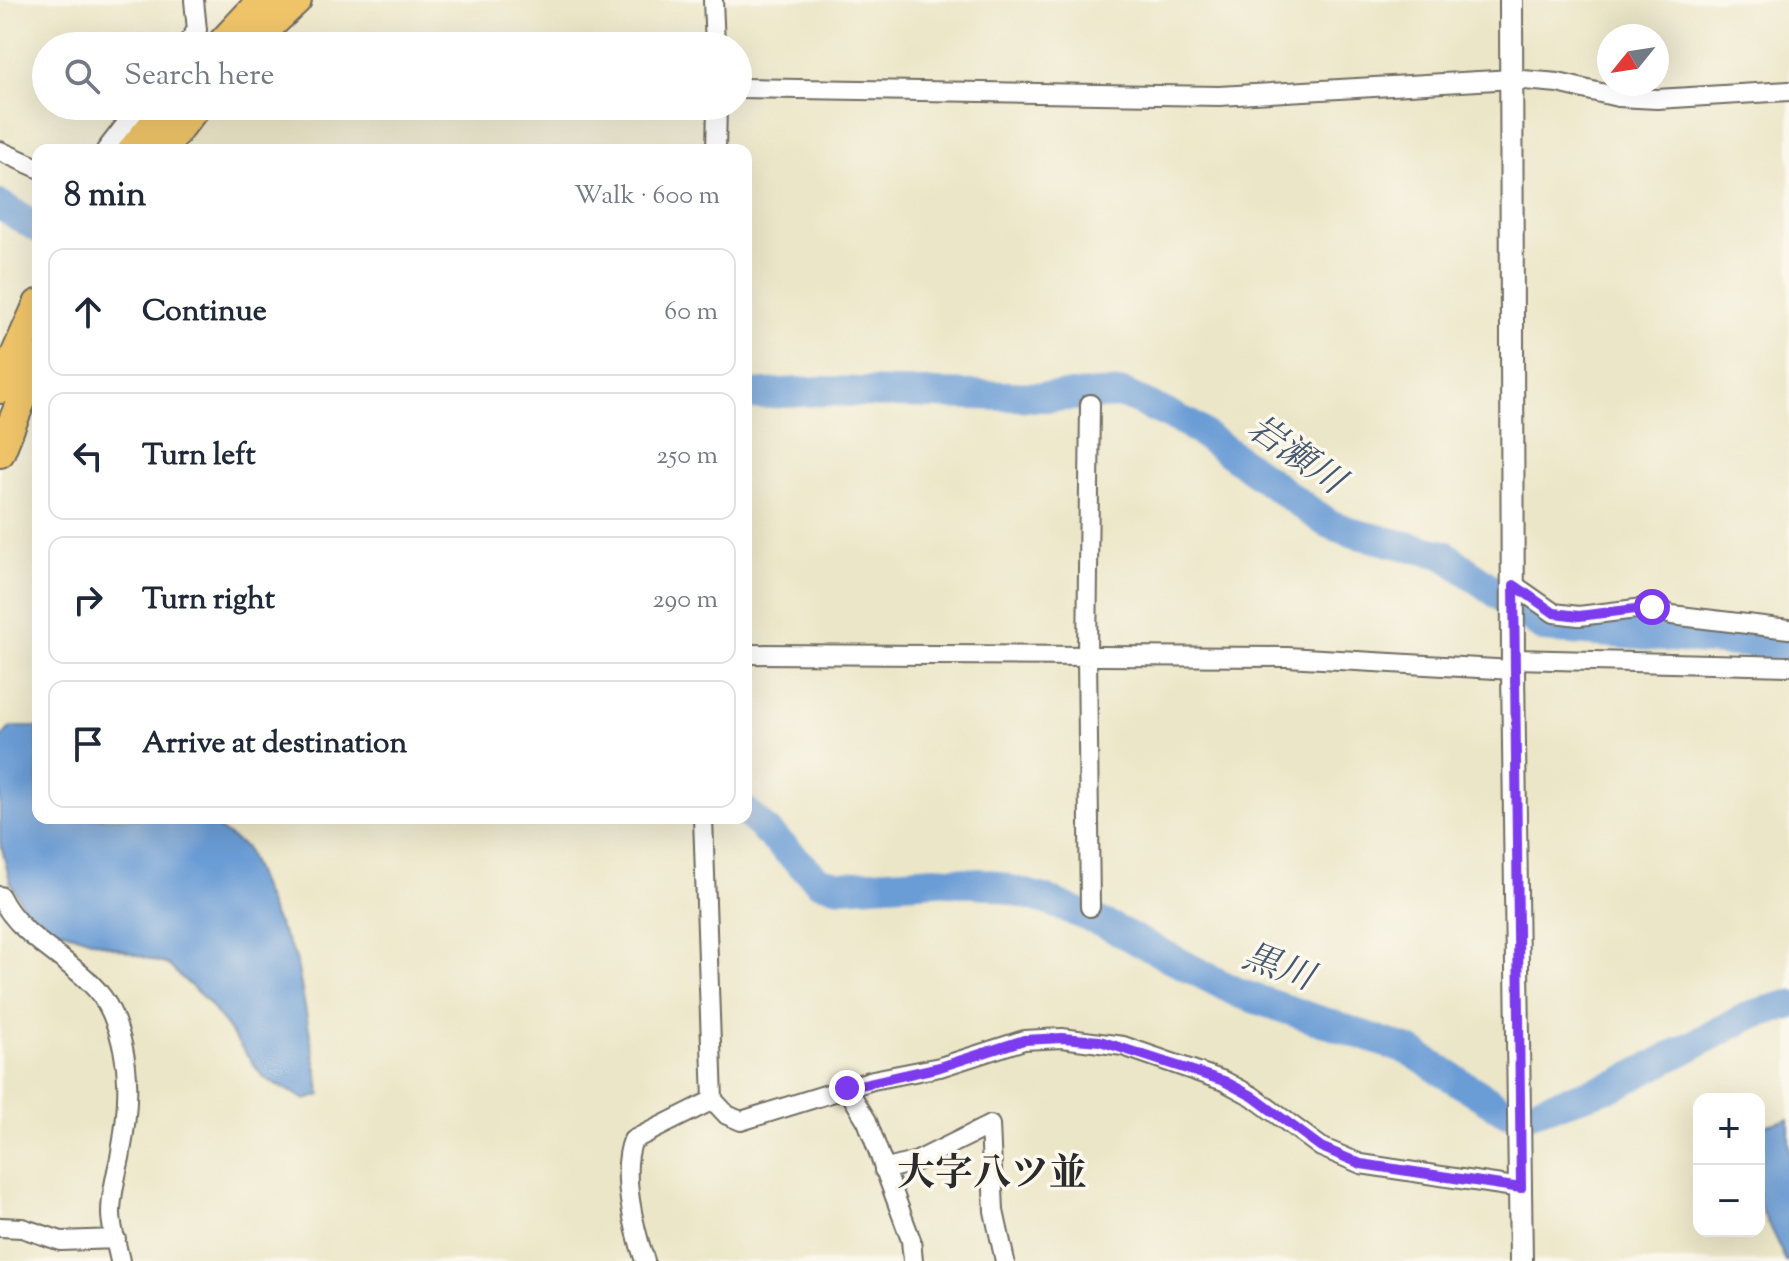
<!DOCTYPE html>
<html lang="en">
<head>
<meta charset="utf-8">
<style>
  :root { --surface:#fff; --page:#f6f6f7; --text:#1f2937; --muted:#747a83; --line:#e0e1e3 }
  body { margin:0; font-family:"Sorts Mill Goudy","Noto Serif JP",serif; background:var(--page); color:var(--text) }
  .controls { position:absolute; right:24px; bottom:24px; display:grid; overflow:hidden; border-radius:16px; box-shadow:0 8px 32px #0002 }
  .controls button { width:72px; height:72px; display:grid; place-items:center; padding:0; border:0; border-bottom:2px solid var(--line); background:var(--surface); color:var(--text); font:40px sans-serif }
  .compass { position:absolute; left:1597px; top:24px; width:72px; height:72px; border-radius:50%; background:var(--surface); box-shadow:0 8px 32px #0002; rotate:240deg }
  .stop { position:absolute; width:24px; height:24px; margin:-18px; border:6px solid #7c3aed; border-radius:50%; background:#fff }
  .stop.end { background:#7c3aed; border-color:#fff; box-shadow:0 2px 8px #0008 }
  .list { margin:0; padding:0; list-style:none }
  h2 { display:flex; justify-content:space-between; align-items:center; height:104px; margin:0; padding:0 32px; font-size:34px }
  h2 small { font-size:26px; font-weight:400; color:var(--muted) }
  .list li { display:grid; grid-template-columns:52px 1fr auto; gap:24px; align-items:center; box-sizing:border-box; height:128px; margin:0 16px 16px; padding:0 16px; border:2px solid var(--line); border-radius:16px }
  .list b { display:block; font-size:30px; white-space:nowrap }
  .list em { font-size:26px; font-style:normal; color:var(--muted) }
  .icon { flex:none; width:44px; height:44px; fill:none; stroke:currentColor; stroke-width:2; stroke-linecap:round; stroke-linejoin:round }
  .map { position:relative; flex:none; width:1789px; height:1261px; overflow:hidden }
  .search { position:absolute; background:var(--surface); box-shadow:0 8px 32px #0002; left:32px; top:32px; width:720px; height:88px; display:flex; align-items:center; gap:20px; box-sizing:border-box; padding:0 28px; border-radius:44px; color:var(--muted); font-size:30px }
  .panel { position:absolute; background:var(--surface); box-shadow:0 8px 32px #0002; left:32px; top:144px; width:720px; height:680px; border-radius:16px }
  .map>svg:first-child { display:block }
  .water { fill:#6a9cd5; stroke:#4a6480; stroke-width:2 }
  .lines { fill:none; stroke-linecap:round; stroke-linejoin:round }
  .river { stroke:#6a9cd5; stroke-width:30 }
  .minor-casing { stroke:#6f6c62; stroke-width:22 }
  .tertiary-casing { stroke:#6f6c62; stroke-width:26 }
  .trunk-casing { stroke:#6f6c62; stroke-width:32 }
  .minor { stroke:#fff; stroke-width:18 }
  .tertiary { stroke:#fff; stroke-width:22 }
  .trunk { stroke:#efc469; stroke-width:28 }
  .route { stroke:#7c3aed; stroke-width:10 }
  .labels { text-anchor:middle; stroke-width:7; stroke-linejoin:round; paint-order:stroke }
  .water-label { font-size:36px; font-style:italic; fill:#44586f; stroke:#fbf7ec }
  .quarter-label { font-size:38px; font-weight:bold; fill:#2b2b2b; stroke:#fbf7ec }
</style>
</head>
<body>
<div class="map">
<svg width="1789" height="1261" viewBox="0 0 1789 1261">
  <rect width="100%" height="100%" fill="#fbf7ec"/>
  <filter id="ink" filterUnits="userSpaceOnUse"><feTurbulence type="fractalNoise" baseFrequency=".0125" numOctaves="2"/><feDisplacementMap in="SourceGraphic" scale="16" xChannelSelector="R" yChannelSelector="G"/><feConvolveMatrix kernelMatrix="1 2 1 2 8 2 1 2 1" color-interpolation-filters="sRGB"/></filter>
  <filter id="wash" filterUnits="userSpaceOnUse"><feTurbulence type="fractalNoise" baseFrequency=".006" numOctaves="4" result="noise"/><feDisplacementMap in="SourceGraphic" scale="32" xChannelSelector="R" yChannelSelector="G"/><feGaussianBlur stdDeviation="1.8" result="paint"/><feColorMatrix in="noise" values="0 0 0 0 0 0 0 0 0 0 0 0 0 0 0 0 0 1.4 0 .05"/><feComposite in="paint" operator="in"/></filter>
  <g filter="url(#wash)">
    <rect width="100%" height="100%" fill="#ece6c8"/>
    <path class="water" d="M11,727h27v91h166l42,30 26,65 24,45 25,137 -15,5 -42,-22 -56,-76 -40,-37 -120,-39 -24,-18 -14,-27 -10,-40v-102z
      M1789,1119v142h-3l-27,-56v-78z"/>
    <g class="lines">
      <path class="river" d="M0,205l38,23
        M746,395l74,-4 225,6 79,-3 65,30 138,99 30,11 88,21 99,73 245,18
        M746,812l73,69 22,5 94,-6 54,4 58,16 62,26 129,67 172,58 95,60 26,1 87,-28 133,-69 38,-10"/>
    </g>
  </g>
  <g filter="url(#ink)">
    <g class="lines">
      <g class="minor-casing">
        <path id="minor" d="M713,0l2,46
          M185,46l12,-16 -3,-30
          M738,88l481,8 294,-17 45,4 60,14 39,2 132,-8
          M106,150l34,-44
          M716,150l1,-44
          M0,151l38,17
          M1090,404l-3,251 3,252
          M1514,585l40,28 25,3 73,-9 20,8 117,14
          M746,654l541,3 226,13
          M1513,659l276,7
          M0,896c25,52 91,68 112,118 21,48 17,95 8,144 -4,17 -9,37 -9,55 0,15 6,33 9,48
          M847,1088l20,33 44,119 2,21
          M713,1100l14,15 14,6 132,-41 67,-13 84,-27 38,-2 61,8 101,35 28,15 69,51 40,17 160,24
          M884,1170l33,-9 73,-36 4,86 11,50
          M0,1227l22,1 39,13 55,-2
          M645,1261c-11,-32 -25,-90 -12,-121l80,-40 -10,-282"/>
      </g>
      <g class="tertiary-casing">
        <path id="tertiary" d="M1511,0l2,670 8,591"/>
      </g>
      <g class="trunk-casing">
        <path id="trunk" d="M219,46l43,-46
          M249,46l48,-46
          M132,150l36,-44
          M162,150l35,-44
          M0,389l38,-85
          M0,453l38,-94"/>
      </g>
      <use href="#minor" class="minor"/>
      <use href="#tertiary" class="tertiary"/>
      <use href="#trunk" class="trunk"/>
    </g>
  </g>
  <g class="lines" filter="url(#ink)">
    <path class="route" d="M847,1088l93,-21 84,-27 38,-2 38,3 124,40 28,15 69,51 40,17 160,24 -7,-603 40,28 25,3 73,-9"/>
  </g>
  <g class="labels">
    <g class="water-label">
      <text transform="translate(1297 453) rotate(35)" y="13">岩瀬川</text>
      <text transform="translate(1279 965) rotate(20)" y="13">黒川</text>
    </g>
    <g class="quarter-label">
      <text x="992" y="1185">大字八ツ並</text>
    </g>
  </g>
</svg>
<div class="controls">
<button>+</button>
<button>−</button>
</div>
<svg class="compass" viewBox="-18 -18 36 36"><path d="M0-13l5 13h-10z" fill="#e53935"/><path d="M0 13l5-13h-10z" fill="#747a83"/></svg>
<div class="stop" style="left:1652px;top:607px"></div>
<div class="stop end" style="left:847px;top:1088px"></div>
<div class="search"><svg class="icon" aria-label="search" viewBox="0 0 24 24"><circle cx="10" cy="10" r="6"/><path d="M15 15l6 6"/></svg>Search here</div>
<section class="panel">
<h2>8 min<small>Walk · 600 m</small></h2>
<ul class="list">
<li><svg class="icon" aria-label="ahead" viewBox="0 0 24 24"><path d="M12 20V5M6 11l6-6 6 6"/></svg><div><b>Continue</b></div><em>60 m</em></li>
<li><svg class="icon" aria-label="left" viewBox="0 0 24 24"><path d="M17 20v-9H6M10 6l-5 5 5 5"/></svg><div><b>Turn left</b></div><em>250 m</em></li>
<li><svg class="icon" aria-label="right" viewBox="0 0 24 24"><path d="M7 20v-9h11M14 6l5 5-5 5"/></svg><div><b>Turn right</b></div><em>290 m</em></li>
<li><svg class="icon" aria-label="arrive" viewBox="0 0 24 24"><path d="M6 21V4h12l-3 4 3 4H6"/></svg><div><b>Arrive at destination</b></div></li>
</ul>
</section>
</div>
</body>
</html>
